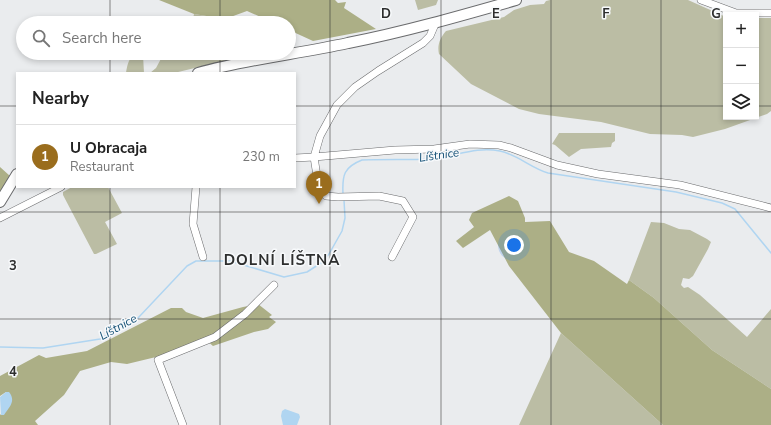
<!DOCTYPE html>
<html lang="en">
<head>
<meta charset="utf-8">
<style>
  :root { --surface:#fff; --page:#f6f6f6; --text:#222; --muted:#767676; --line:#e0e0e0; --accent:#9a6d1d }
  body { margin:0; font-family:"Nunito Sans",sans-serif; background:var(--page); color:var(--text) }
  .controls { position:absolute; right:12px; top:12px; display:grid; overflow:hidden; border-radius:0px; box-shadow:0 2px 6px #0003 }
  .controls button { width:36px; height:36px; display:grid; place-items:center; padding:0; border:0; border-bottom:1px solid var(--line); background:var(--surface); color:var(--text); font:20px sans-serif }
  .you { position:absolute; left:514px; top:245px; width:14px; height:14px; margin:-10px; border:3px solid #fff; border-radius:50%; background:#1a73e8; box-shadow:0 0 0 6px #1a73e833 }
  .badge { display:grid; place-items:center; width:26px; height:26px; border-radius:50%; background:var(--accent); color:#fff; font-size:13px; font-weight:700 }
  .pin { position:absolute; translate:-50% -33px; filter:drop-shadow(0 1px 2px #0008) }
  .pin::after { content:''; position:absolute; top:21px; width:14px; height:12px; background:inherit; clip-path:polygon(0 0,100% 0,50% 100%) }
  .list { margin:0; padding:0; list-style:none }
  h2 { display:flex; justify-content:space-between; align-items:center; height:52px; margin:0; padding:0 16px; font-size:17px }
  h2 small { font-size:13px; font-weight:400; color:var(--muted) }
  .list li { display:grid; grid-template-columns:26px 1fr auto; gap:12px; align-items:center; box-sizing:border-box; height:64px; padding:0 16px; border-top:1px solid var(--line) }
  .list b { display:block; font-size:15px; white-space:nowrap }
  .list p { margin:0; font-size:13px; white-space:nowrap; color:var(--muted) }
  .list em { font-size:13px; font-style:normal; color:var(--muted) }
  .icon { flex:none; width:22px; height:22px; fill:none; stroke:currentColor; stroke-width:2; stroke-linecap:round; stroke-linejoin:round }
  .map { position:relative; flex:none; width:771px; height:425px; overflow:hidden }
  .search { position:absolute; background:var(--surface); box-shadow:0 2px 6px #0003; left:16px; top:16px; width:280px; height:44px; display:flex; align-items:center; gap:10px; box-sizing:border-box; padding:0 14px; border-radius:22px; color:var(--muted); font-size:15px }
  .panel { position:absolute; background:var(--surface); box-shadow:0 2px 6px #0003; left:16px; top:72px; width:280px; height:116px; border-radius:0px }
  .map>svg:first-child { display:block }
  .green { fill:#bbbda4 }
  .forest { fill:#acaf86 }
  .water { fill:#b0d5f1 }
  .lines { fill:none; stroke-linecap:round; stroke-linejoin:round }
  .stream { stroke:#b0d5f1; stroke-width:1.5 }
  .street-casing { stroke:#6a6b6d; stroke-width:8 }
  .secondary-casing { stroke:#6a6b6d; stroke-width:12 }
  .street { stroke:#fff; stroke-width:7 }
  .secondary { stroke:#fff; stroke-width:10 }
  .grid { fill:none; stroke:#2d2e2e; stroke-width:1; stroke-opacity:0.55 }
  .labels { text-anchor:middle; stroke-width:3; stroke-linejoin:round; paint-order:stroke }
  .water-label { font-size:12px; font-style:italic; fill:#195479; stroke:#f7f9fb }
  .district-label { font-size:15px; font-weight:bold; letter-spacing:1px; fill:#2d2e2e; stroke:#f7f9fb }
  .grid-label { font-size:13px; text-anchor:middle; font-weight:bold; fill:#2d2e2e; stroke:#f7f9fb; stroke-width:3; stroke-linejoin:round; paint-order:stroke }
</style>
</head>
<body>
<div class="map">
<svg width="771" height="425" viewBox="0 0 771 425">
  <rect width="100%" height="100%" fill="#eaecee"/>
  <path class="green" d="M415,0h23l-2,5 -18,5z
    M550,0h138l38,17v100h30v-99h15v93l-4,3 -42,15 -32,8 -11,-2 -32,-1 -49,-12 -62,-8 -20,-5 -48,-25 -32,-30c-2,-9 1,-16 7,-23l58,-14 10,-7 16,-5 14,-1 2,-3z
    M194,14l31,5v4h-33z
    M182,53h80l-34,7 -54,13h-24l6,-5 7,-13 12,1 3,-2z
    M141,54l2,1 1,18h-18c2,-11 3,-18 15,-19z
    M559,133h56v8l-3,2 -1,4 -30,2 -12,8 -14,-12 -3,-1z
    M72,187h36l14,26 -17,9 12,22 -21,10h-2l-31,-59v-3z
    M651,222l13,1 15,6 11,1 17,9 4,3 -3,7 -15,27 -4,3 -6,-1 -2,7 3,3 4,-1 12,8 47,42 24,-28v80l-59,-39 -58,-52 -25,-18z
    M561,333l102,92h-144z"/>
  <path class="forest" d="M159,0h176l3,3 8,-1 -2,6 32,21 -63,12 -24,-11v-7h-15l-27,-12 -22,8 -31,-5z
    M0,167l10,9 -10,16z
    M509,196l9,5 7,17v4l25,-1 19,31 25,9 33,23 2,-4 25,18 58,52 59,39v36h-108l-102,-92 -52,-67 -19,-36 -27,18 -7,-7 18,-14 -5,-7 3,-7z
    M258,304l14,11 -3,2 7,5 -8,7 -14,3 -41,14 -7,-6 -50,17 -29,7 -16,-2 -31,9 -16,24 -29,26 3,4h-38v-11l1,1 5,-23 -6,4v-20l39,-21 7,3 41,-7 84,-43h11l4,4 17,6 40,-11z"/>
  <path class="water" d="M6,392h3c7,9 1,14 -5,23h-3l-1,-18z
    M285,409l14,5 1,3 -3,8h-14l-2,-9 1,-5z"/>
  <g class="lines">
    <path class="stream" d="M343,194c-1,-19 1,-27 19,-34 23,-1 46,0 68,-1 25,-2 45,-13 70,-8 18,4 31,17 48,22l128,19 46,11 13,6 36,44
      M0,347l43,1 57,-9 38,-21 49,-52 9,-5h34l54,16 23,-5 14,-9 8,-9 13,-23 3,-13 -1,-18"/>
    <g class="street-casing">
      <path id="street" d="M701,0l35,13h35
        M436,22l-6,14 -7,7 -45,28 -23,16 -18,18 -17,31 -6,21 81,-7 39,-1 36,-5 29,1 12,3 46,17 41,9 82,11 91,23
        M295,158l19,-1 5,32 7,7 12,1 41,-1 24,5 10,16 -21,40
        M196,187l-3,37 10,33
        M0,218l61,-31
        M183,425l-25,-65 57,-23 30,-23 29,-29"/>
    </g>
    <g class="secondary-casing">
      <path id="secondary" d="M198,73c49,-14 100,-19 150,-30 56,-11 112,-27 168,-43
        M0,202l17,-28"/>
    </g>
    <use href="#street" class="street"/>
    <use href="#secondary" class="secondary"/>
  </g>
  <path class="grid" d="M110,0v23M220,0v23M330,0v425M441,0v425M551,0v425M661,0v425M110,53v20M220,53v20M0,106h17M295,106h431M756,106h15M110,187v238M220,187v238M0,212h771M0,319h771"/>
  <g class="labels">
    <g class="water-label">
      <text transform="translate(439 155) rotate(-8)" y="4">Líštnice</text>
      <text transform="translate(118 327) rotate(-29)" y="4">Líštnice</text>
    </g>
    <g class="district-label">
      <text x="282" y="265">DOLNÍ LÍŠTNÁ</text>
    </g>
  </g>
  <g class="grid-label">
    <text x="386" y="18">D</text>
    <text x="496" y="18">E</text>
    <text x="606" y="18">F</text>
    <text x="716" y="18">G</text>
    <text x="13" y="270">3</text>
    <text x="13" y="376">4</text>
  </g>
</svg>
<div class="controls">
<button>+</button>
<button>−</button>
<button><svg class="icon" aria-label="layers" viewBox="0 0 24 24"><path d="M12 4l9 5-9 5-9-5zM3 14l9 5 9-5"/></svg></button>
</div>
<div class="you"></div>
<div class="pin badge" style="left:319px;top:204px">1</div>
<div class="search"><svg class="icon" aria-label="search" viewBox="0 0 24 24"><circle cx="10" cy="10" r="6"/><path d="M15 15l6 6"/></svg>Search here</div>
<section class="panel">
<h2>Nearby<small></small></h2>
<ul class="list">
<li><span class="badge">1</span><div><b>U Obracaja</b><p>Restaurant</p></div><em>230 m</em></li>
</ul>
</section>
</div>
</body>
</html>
